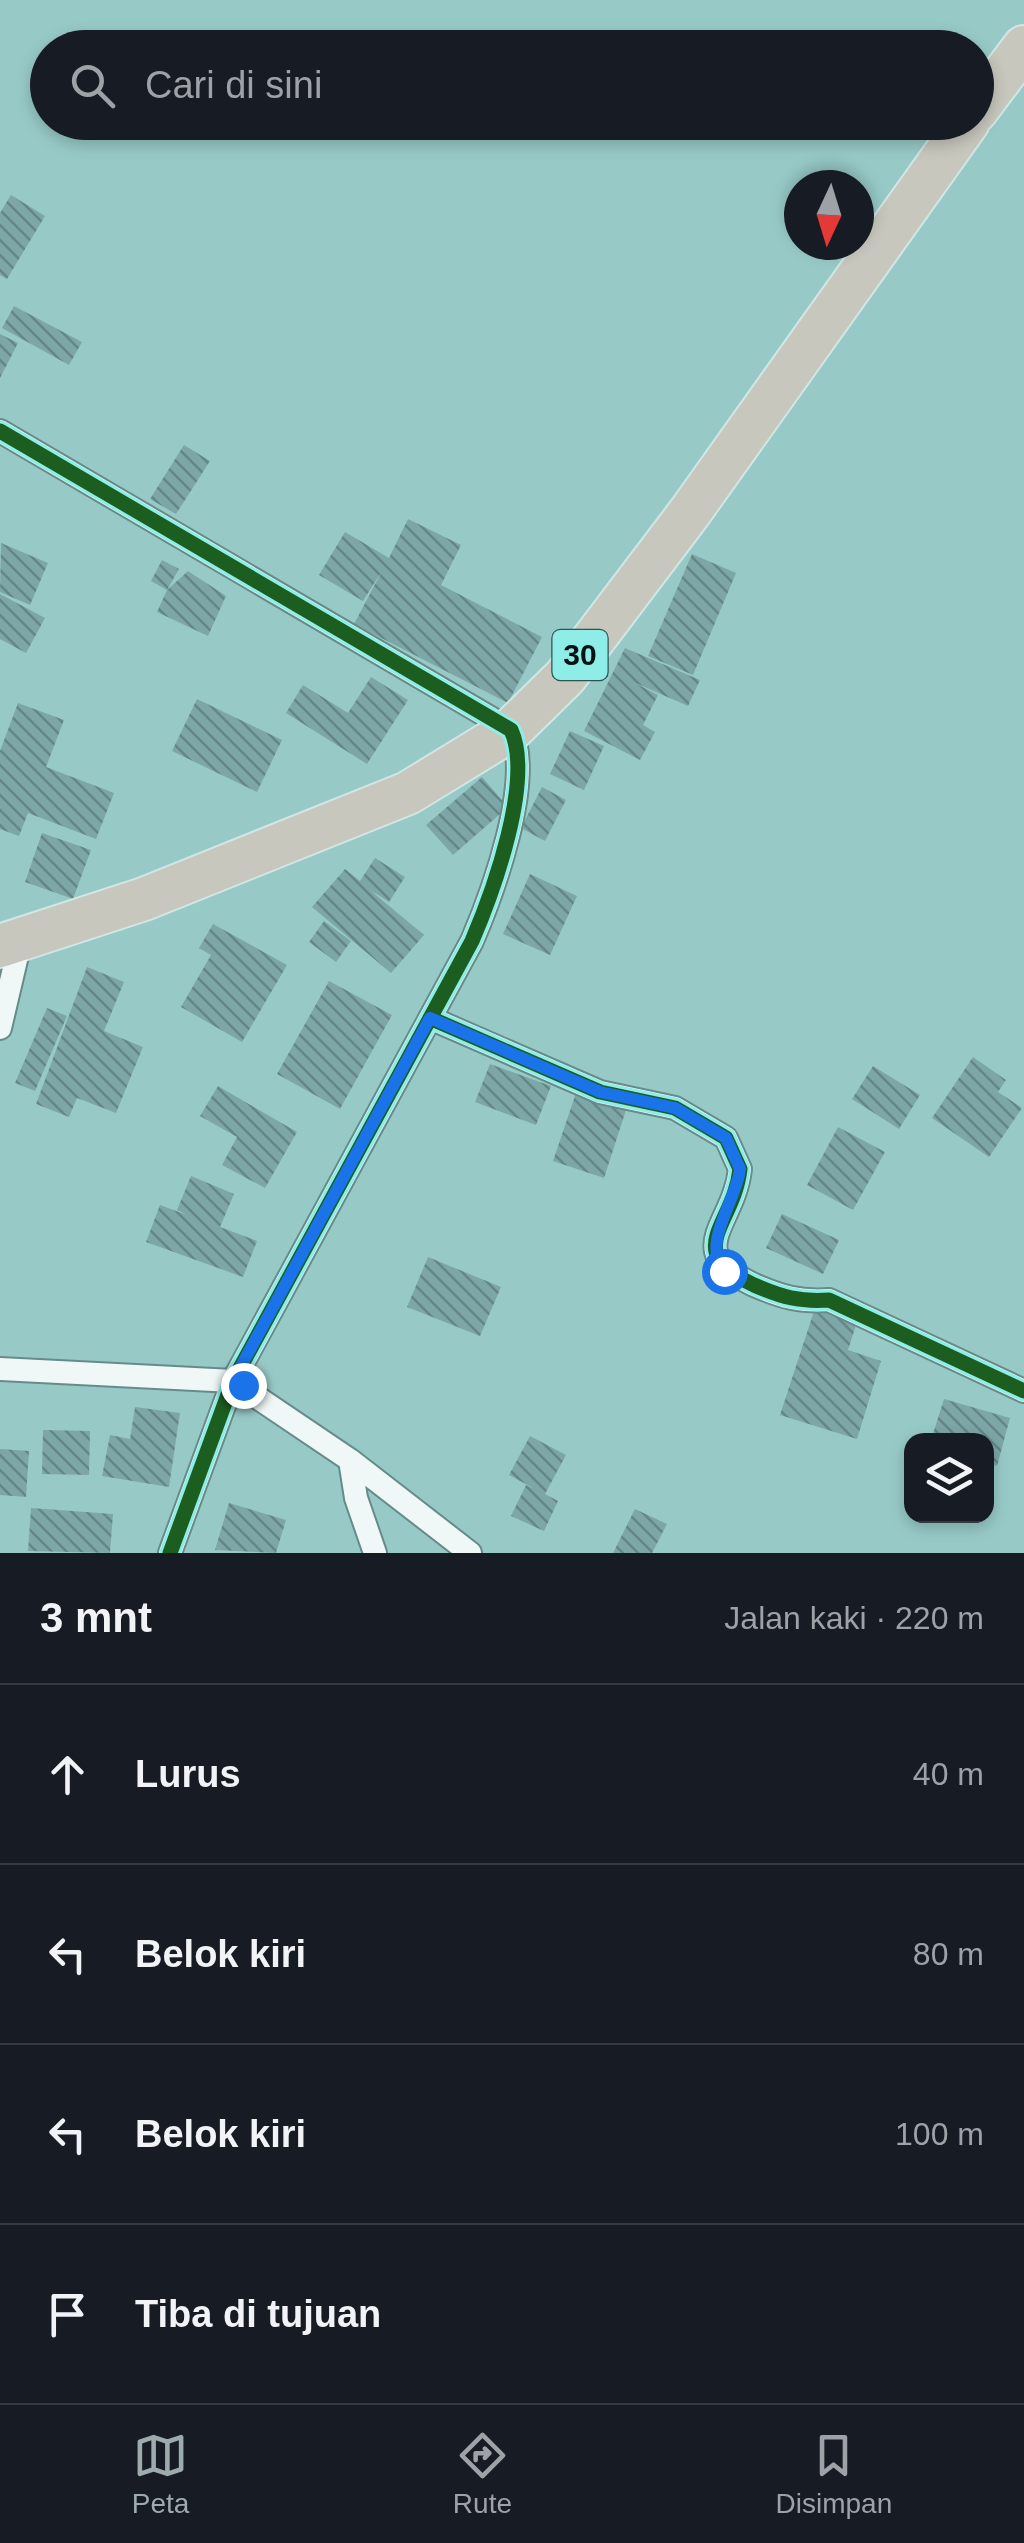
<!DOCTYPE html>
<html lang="id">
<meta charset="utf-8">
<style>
body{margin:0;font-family:Arial,sans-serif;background:#20242c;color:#f1f3f6}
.controls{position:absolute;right:30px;bottom:30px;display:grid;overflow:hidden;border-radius:20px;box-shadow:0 5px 15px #0003}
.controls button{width:90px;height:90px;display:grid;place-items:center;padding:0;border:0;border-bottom:2px solid #363941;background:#171b24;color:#f1f3f6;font:50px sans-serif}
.compass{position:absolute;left:784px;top:170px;width:90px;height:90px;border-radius:50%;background:#171b24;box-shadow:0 5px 15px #0003;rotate:184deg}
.stop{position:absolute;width:30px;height:30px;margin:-22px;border:8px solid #1a73e8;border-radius:50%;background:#fff}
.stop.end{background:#1a73e8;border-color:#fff;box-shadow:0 2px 10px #0008}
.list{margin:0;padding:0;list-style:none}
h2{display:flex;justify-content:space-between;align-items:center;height:130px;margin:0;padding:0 40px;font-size:42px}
h2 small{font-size:32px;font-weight:400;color:#9ea1a6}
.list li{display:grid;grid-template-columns:65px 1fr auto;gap:30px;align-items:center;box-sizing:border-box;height:180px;padding:0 40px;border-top:2px solid #363941}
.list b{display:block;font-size:38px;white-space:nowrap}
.list em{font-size:32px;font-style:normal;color:#9ea1a6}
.icon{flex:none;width:55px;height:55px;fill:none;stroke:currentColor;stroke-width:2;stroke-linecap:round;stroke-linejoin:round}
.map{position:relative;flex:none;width:1024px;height:1553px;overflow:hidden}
.search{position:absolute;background:#171b24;box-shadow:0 5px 15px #0003;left:30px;right:30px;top:30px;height:110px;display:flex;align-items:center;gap:25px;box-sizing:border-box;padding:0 35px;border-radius:55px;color:#9ea1a6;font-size:38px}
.sheet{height:850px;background:#171b24}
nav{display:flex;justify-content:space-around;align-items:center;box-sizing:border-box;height:140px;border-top:2px solid #363941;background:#171b24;font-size:28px;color:#9ea1a6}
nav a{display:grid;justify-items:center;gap:5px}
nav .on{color:#9dabac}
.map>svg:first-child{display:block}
</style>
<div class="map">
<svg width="1024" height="1553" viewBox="0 0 1024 1553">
<defs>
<pattern id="building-back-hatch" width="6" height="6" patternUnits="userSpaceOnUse" patternTransform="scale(2.5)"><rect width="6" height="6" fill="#7da6a7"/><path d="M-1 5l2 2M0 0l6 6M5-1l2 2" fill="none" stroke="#648687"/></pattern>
</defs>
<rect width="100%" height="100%" fill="#97cac7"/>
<!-- building -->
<path fill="url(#building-back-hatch)" d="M11 195 45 216 7 279 0 275V213Z
M14 306 82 342 69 365 2 328Z
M0 334 18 343 0 378Z
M184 445 210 461 176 514 150 499Z
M408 519 461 545 441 585 542 637 508 703 354 624 382 571 363 601 319 575 345 532 389 558Z
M1 543 48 563 30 605 0 592Z
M692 554 736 573 693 675 648 656Z
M162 560 179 569 167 590 151 581Z
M188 571 226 596 208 636 157 612 167 590Z
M0 594 45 618 26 653 0 639Z
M625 648 700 680 688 706 633 682 658 695 643 725 655 732 640 760 584 731Z
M371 677 408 700 367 764 286 713 303 685 348 713Z
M197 699 282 740 257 792 172 751Z
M18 703 64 720 46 767 114 793 96 839 28 813 19 836 0 829V751Z
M570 731 604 746 584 790 550 774Z
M482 777 508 807 453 855 426 825Z
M542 787 566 800 545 841 521 828Z
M42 833 91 850 73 899 25 882Z
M375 858 405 877 389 902 370 890 424 935 391 973 312 907 345 869 360 881Z
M530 874 577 896 550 955 503 934Z
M324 921 351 941 336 962 309 942Z
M213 924 287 965 242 1042 181 1007 211 955 199 948Z
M87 967 124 982 104 1031 143 1047 116 1113 77 1098 69 1117 36 1104Z
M329 981 392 1015 340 1109 277 1074Z
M47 1008 67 1016 35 1091 15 1083Z
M973 1057 1006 1080 998 1092 1022 1108 989 1157 932 1118Z
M490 1064 551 1086 536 1125 475 1102Z
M873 1066 920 1095 899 1129 852 1099Z
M218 1086 297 1132 265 1188 222 1165 237 1137 200 1116Z
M577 1090 627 1107 604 1178 553 1161Z
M838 1127 885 1152 853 1210 807 1185Z
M191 1176 234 1194 220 1227 257 1241 243 1277 146 1242 160 1205 187 1215 177 1210Z
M782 1214 839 1240 823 1274 766 1248Z
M428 1257 501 1287 480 1336 407 1307Z
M816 1305 858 1319 848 1350 881 1361 857 1439 780 1415Z
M944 1399 1010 1418 997 1466 986 1463V1440H931Z
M135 1407 180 1413 169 1487 102 1476 110 1435 130 1439Z
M43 1430 90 1431 89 1475 42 1474Z
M530 1436 566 1455 545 1494 558 1501 544 1531 511 1516 526 1485 535 1489 509 1475Z
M0 1449 29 1451 26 1497 0 1495Z
M229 1503 286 1520 276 1553 215 1550Z
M31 1508 113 1514 110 1553 28 1551Z
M635 1509 667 1524 652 1553H613Z"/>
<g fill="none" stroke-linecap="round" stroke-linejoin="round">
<defs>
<path id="street" d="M0 431 511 730C534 780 493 892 472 941L233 1381 170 1553
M430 1018 600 1092 675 1108 726 1138 740 1169C734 1226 680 1250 754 1285 782 1297 799 1302 829 1300L1024 1391
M0 1028 20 943
M0 1369 233 1381 350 1460 470 1553
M350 1460 356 1498 375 1553"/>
<path id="highway" d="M976 111 1024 47
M0 946 144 899 408 793 511 730 565 677 690 512 968 122"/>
</defs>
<!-- street casing -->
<use href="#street" stroke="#668b89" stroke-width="26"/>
<!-- highway casing -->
<use href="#highway" stroke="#d0e7e6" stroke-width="46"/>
<!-- street -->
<use href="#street" stroke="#eff7f7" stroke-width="22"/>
<!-- highway -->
<use href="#highway" stroke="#c7c7bd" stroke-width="42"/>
<defs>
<path id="cycleway" d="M0 431 511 730C534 780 493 892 472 941L233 1381 170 1553
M430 1018 600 1092 675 1108 726 1138 740 1169C734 1226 680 1250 754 1285 782 1297 799 1302 829 1300L1024 1391"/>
</defs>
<!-- cycleway casing -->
<use href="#cycleway" stroke="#8eede6" stroke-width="21"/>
<!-- cycleway -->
<use href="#cycleway" stroke="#1b5e20" stroke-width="15"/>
</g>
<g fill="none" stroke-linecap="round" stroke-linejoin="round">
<!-- route -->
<path stroke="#1a73e8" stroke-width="12" d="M243 1385 233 1381 430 1018 600 1092 675 1108 726 1138 740 1169C737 1200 701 1242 724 1271"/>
</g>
<g text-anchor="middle" stroke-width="10" stroke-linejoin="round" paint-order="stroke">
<!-- shield labels -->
<rect fill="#8eede6" stroke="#2b5452" stroke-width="2.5" x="552.5" y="630" width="55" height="50" rx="8"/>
<g font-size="30" font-weight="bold" fill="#011312">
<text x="580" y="665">30</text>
</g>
</g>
</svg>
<div class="controls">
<button><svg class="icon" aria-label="layers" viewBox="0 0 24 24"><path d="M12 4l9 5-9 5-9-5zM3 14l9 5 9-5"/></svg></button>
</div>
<svg class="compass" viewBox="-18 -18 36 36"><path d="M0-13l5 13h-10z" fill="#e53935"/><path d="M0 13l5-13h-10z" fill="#9ea1a6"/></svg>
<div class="stop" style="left:724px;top:1271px"></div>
<div class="stop end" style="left:243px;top:1385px"></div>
<div class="search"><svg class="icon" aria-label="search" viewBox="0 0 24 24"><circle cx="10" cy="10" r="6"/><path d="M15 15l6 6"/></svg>Cari di sini</div>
</div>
<section class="sheet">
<h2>3 mnt<small>Jalan kaki · 220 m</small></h2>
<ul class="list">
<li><svg class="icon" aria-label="ahead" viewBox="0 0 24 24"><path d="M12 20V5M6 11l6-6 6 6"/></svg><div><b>Lurus</b></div><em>40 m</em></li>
<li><svg class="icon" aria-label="left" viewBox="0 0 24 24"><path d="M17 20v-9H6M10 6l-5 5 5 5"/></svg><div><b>Belok kiri</b></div><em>80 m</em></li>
<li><svg class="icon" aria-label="left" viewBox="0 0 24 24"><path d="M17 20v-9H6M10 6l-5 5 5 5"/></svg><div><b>Belok kiri</b></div><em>100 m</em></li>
<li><svg class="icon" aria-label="arrive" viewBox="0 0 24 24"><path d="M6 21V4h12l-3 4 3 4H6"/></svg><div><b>Tiba di tujuan</b></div></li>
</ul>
</section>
<nav>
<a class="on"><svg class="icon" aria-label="map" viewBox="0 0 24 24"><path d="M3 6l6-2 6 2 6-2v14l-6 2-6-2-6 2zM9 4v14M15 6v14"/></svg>Peta</a>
<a><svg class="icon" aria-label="directions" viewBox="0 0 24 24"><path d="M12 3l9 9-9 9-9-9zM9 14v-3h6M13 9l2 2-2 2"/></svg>Rute</a>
<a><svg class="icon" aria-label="saved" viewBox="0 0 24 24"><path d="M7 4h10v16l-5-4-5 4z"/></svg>Disimpan</a>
</nav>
